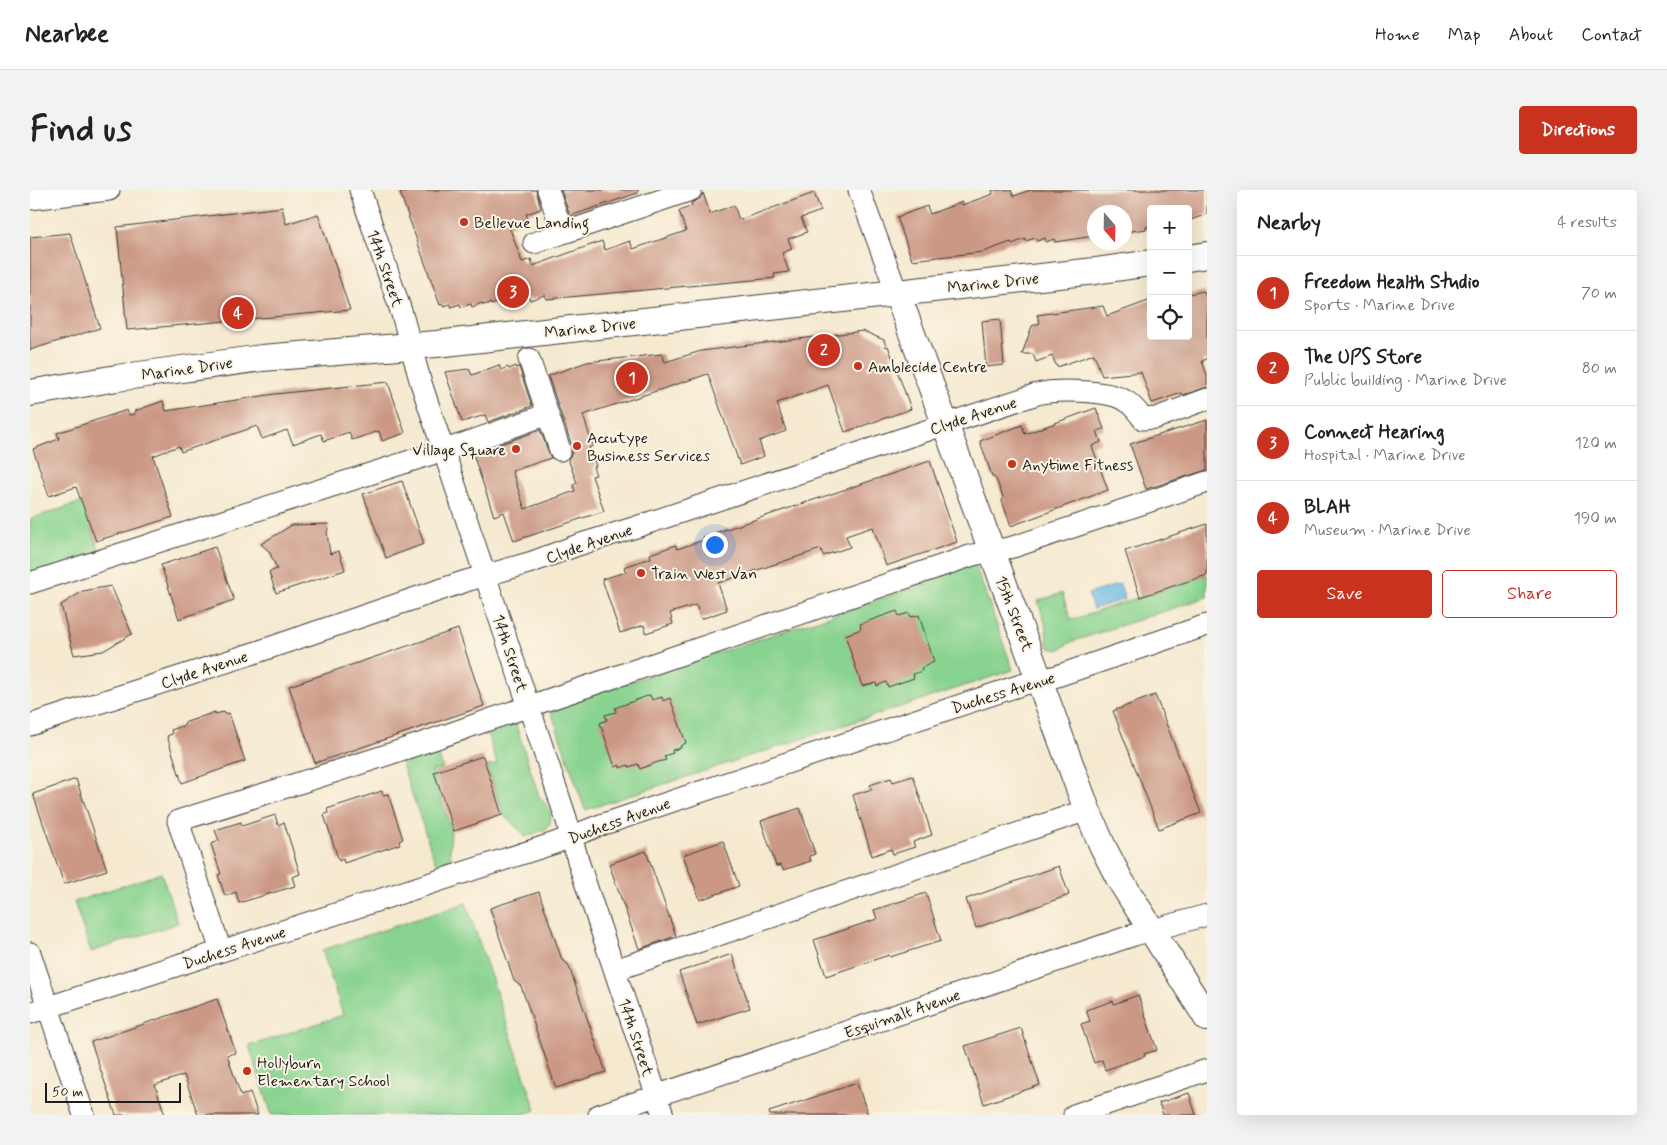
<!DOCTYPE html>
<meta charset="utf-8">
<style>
body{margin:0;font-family:Mynerve,sans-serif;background:#f2f2f2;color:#222}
.controls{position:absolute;right:15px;top:15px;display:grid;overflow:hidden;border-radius:5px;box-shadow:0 5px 20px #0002}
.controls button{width:45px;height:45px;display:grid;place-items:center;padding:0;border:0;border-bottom:1px solid #e0e0e0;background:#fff;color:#222;font:25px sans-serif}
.compass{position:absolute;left:1057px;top:15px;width:45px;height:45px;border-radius:50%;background:#fff;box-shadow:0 5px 20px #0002;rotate:160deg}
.scale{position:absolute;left:15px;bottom:12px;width:136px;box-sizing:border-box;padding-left:5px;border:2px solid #1c1c1c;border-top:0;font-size:14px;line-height:18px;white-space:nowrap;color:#1c1c1c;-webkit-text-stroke:4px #fcf5e5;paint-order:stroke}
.you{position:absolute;left:684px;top:354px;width:18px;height:18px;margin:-12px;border:4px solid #fff;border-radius:50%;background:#1a73e8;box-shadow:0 0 0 8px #1a73e833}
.badge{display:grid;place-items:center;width:32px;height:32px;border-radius:50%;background:#c8321e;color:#fff;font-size:16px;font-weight:700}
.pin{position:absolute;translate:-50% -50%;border:2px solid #fff;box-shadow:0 1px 5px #0006}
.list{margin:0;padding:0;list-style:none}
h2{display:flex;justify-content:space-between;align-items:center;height:65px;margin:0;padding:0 20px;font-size:21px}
h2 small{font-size:16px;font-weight:400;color:#767676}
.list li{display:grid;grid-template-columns:32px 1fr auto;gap:15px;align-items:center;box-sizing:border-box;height:75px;padding:0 20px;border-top:1px solid #e0e0e0}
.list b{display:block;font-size:19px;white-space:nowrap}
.list p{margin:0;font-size:16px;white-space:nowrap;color:#767676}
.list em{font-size:16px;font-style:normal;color:#767676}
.actions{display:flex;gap:10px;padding:15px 20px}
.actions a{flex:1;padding:11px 0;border:1px solid #c8321e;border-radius:5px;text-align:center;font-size:18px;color:#c8321e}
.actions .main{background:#c8321e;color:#fff}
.icon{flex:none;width:28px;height:28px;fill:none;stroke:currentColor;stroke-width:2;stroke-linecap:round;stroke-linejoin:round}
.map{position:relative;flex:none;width:1177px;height:925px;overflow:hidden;border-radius:5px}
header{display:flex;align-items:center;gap:30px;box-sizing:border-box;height:70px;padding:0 25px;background:#fff;border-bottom:1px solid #e0e0e0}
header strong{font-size:24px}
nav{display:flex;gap:28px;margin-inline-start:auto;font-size:18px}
.intro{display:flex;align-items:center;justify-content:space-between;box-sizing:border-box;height:120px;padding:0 30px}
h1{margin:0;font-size:35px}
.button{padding:12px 22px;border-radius:5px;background:#c8321e;color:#fff;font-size:18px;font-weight:700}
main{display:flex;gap:30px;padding:0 30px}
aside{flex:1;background:#fff;border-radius:5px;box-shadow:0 5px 20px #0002}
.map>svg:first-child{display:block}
</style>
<header>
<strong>Nearbee</strong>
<nav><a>Home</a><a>Map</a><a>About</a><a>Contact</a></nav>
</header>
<div class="intro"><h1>Find us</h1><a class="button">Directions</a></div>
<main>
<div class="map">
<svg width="1177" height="925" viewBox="0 0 1177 925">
<rect width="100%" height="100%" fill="#fcf5e5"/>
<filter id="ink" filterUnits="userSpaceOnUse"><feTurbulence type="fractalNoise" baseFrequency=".02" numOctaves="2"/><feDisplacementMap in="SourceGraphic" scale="10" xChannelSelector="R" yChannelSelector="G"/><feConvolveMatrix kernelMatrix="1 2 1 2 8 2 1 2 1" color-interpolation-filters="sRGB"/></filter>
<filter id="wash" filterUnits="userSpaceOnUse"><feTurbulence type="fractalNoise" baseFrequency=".0096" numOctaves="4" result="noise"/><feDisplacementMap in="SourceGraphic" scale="20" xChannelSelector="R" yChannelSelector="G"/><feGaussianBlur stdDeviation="1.12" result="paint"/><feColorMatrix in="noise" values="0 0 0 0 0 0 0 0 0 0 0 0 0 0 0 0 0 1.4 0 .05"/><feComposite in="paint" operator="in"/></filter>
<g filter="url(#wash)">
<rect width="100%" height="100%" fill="#f5e9d0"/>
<!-- green -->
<path fill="#88d38f" stroke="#527856" d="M52 312 70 362 0 386V329Z
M940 374 946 377 983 480 555 620 520 518 869 403Z
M1177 385V407L1041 452 1029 460 1020 458 1018 454 1015 433 1008 411 1032 403 1041 430Z
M484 529 509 606 518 617 521 623 520 634 516 639 495 647 493 643 474 626 457 576 467 574 455 537Z
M435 548 433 552 407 561 413 578 402 581 421 639 420 661 422 671 411 674 405 671 370 569Z
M131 683 148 733 61 762 44 712Z
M436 713 506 920 490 925H242L219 856 313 825 292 760Z"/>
<!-- water -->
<path fill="#6abbe5" stroke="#436c80" d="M1090 394 1095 409 1063 419 1058 404Z"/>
<g id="blocks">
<!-- building -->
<path fill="#cb9885" d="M378 0H506L511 19 496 24 498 29 479 36 492 72 501 69 503 76 572 51 575 60 600 51 603 59 656 41 649 21 662 16 661 13 670 9 673 3 680 24 704 15 709 30 784 3 791 21 771 28 777 42 758 49 762 59 752 63 759 82 744 84 745 88 517 109 515 105 500 110 499 107 486 111 485 109 473 113 472 111 461 115V113L453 115 452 113 442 117 441 114 431 117 430 114 421 117 420 114 413 116V114L410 115 370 3Z
M531 0H608V3L540 26Z
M962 0H981L984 6 1000 0H1177V24L1158 31V19H1121V35L1116 37 1117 39 1094 42V22H1064V46L1025 52 1024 49 1016 52 1015 48 1007 51 1005 48 996 51 995 49 982 54 981 52 953 62 882 70 867 27 897 16 900 24 932 12V15L963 4Z
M252 17 256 34 288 24 320 120 97 140 87 37Z
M40 43 70 138 0 160V47Z
M1174 101 1177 111V169L1172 171 1177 185V197L1153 205 1152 203 1122 213 1111 182 1072 186 1064 164 1027 177 1022 166 1006 172 1003 164H992L1002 136 1010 133 1007 125 1073 116 1077 126 1121 110V146H1158V104Z
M970 129 974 175 956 177 952 131Z
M833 141 854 150 856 157 858 156 881 219 815 242 798 195 747 213 756 241 729 251 734 266 710 275 678 184 553 225 563 256 559 257 566 276 563 277 566 285 562 286 574 321 484 351 474 322 464 326 443 264 510 240 521 268 482 281 495 319 545 301 543 295 547 293 538 269 542 263V256L518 186 557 172 632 164 635 172 671 161Z
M469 175 471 180 478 177 479 179 486 176V178L489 177 502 216 458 232 455 225 432 232 415 182 439 179 442 185Z
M358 192 375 243 352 251 349 241 322 250 319 242 294 251 291 244 263 254 257 240 232 249 227 236 151 262 149 256 123 266 143 327 66 351 46 297 19 306 3 259 29 249 27 243 97 220 99 225 105 224V221L133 211 136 221 245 204Z
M1066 218 1074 239 1067 241 1071 252 1062 256 1078 300 981 336 972 311 973 307 966 289 962 286 950 251 992 235 995 244Z
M1177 230V280L1116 299 1100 254Z
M900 271 927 352 856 376 843 337 816 346 820 357 793 366 791 359 688 393 697 420 671 429 666 415 640 423 643 434 616 443 614 435 590 443 572 389 596 382 594 377 621 368 620 364 646 355 647 359 674 350 673 347Z
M372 291 394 354 356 368 333 304Z
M299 334 297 343 300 364 309 361 315 380 246 403 239 382 247 379 239 361 231 354 262 335Z
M1177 334V385L1110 407 1095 361Z
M185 357 204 410 149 429 131 375Z
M81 396 102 444 73 461 44 465 31 415 53 401Z
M867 421 869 426 879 423 881 427 889 425 904 472 891 478 892 481 883 484 884 488 858 497 856 492 847 496 846 493 832 496 815 445 831 439 830 434Z
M428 439 454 516 285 573 259 496Z
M620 505 622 510 632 507 633 511 640 508 656 553 650 556 651 558 642 560 643 563 634 566 636 570 628 572 610 579 608 574 599 577 598 575 590 578V575L585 577 570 533 577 530 575 525 586 522 585 518Z
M1125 505 1171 623 1129 639 1083 521Z
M185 522V524L194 522 195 524 199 523 215 571 152 593 137 546 142 544 141 540 155 535 154 533Z
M453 566 472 625 424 641 404 582Z
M883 586 902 645 883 652 885 657 863 664 861 659 842 666 823 605 842 599 840 595 861 588 863 592Z
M46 589 77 680 34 694 3 604Z
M352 601 353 605 358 604 373 649 369 651 370 654 314 673 313 669 309 671 294 625 298 623 297 619Z
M770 618 785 664 779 666 781 671 753 680 751 675 746 676 731 631Z
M245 625 248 635 254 632 270 684 262 687 265 696 209 713 206 702 195 706 188 685 191 684 181 654 189 651 185 640 211 632 212 636Z
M693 651 709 696 670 710 653 665Z
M616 661 646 746 609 759 579 674Z
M1029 676 1039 705 946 738 936 709Z
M509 702 532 770 538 774 576 882 526 898 491 796 484 791 460 718Z
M896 703 911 751 860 767 859 765 796 786 784 750 847 729 844 720Z
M702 764 720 818 667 835 649 782Z
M1108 805 1127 860 1114 864 1115 866 1075 880 1072 870 1064 873 1051 834 1060 831 1056 820 1083 811 1084 814Z
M187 809 206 863 197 865 211 906 220 902 228 925H168L154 885 125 895 135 925H86L61 852Z
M991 838 1010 895 954 914 935 856Z
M827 893 838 925H740L739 922Z
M1159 903 1166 925H1133L1129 913Z"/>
</g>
</g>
<g filter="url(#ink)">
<use href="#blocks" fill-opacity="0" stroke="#3d3b37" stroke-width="1"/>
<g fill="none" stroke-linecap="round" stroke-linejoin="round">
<defs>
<path id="minor" d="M330 0 372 124 390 190 536 628 549 674 633 925
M518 0 533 43 661 0
M829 0 867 103
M0 9 79 0
M504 53 533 43
M499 169 530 260
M0 393 436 253 518 224
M0 535 230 461 436 391 502 372 548 355 603 338 1007 204C1026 199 1077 200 1094 210 1102 214 1108 222 1113 229L1126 228 1177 209
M191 761 148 631C248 599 348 570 447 534L943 365 983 357 1177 292
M0 763 54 925
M585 780 1057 620
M0 823 525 653 568 636 991 495 1027 486 1177 435
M569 925 1104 745 1177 725
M1044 925 1177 880"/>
<path id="major" d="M1158 68 1177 65
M867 103 1057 620 1073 657 1090 690 1177 828
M0 203 87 188 232 168 406 154 1065 81 1121 73"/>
</defs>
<!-- minor casing -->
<use href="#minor" stroke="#3d3b37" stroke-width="23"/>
<!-- major casing -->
<use href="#major" stroke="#3d3b37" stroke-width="28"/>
<!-- minor -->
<use href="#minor" stroke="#fff" stroke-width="21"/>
<!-- major -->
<use href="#major" stroke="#fff" stroke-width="26"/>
</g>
</g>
<!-- markers -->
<g fill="#c8321e" stroke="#fcf5e5" stroke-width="2">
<circle cx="434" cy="32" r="5"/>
<circle cx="828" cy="176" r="5"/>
<circle cx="547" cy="256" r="5"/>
<circle cx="486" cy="259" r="5"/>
<circle cx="982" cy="274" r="5"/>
<circle cx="611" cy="383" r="5"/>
<circle cx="217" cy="881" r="5"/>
</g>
<g text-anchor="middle" stroke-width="4" stroke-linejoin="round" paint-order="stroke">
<!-- poi labels -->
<g font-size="16" fill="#1c1c1c" stroke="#fcf5e5" text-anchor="start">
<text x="444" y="38">Bellevue Landing</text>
<text x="838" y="182">Amblecide Centre</text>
<text x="557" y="253">Accutype<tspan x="557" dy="18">Business Services</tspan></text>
<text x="476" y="265" text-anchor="end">Village Square</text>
<text x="992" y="280">Anytime Fitness</text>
<text x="621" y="389">Train West Van</text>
<text x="227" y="878">Hollyburn<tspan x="227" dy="18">Elementary School</tspan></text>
</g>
<!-- street labels -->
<g font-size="16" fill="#1c1c1c" stroke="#fcf5e5">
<text transform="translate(356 78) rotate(71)" y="6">14th Street</text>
<text transform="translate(963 92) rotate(-6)" y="6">Marine Drive</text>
<text transform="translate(560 137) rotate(-6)" y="6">Marine Drive</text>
<text transform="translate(157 178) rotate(-8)" y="6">Marine Drive</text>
<text transform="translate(943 225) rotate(-18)" y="6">Clyde Avenue</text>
<text transform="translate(559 353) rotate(-19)" y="6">Clyde Avenue</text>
<text transform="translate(985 423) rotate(69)" y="6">15th Street</text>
<text transform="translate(481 463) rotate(72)" y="6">14th Street</text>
<text transform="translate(174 479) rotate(-18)" y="6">Clyde Avenue</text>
<text transform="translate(973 502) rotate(-17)" y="6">Duchess Avenue</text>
<text transform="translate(589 630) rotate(-20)" y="6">Duchess Avenue</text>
<text transform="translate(204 757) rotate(-18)" y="6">Duchess Avenue</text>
<text transform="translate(872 823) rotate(-19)" y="6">Esquimalt Avenue</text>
<text transform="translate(607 847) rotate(72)" y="6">14th Street</text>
</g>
</g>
</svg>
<div class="controls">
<button>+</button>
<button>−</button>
<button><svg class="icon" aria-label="locate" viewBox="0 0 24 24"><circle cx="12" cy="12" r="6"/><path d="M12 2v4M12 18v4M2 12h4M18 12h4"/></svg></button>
</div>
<svg class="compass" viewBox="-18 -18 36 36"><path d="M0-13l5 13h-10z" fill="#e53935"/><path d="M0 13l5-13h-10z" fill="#767676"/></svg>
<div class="scale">50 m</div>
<div class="you"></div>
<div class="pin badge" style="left:602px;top:188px">1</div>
<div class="pin badge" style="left:794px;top:160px">2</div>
<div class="pin badge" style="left:483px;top:102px">3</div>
<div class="pin badge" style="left:208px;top:123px">4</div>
</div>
<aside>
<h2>Nearby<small>4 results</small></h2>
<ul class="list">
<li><span class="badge">1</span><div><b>Freedom Health Studio</b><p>Sports · Marine Drive</p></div><em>70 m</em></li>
<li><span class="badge">2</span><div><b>The UPS Store</b><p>Public building · Marine Drive</p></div><em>80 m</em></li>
<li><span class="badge">3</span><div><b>Connect Hearing</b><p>Hospital · Marine Drive</p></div><em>120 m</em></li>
<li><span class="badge">4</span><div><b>BLAH</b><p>Museum · Marine Drive</p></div><em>190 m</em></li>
</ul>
<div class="actions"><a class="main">Save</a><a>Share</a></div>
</aside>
</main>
